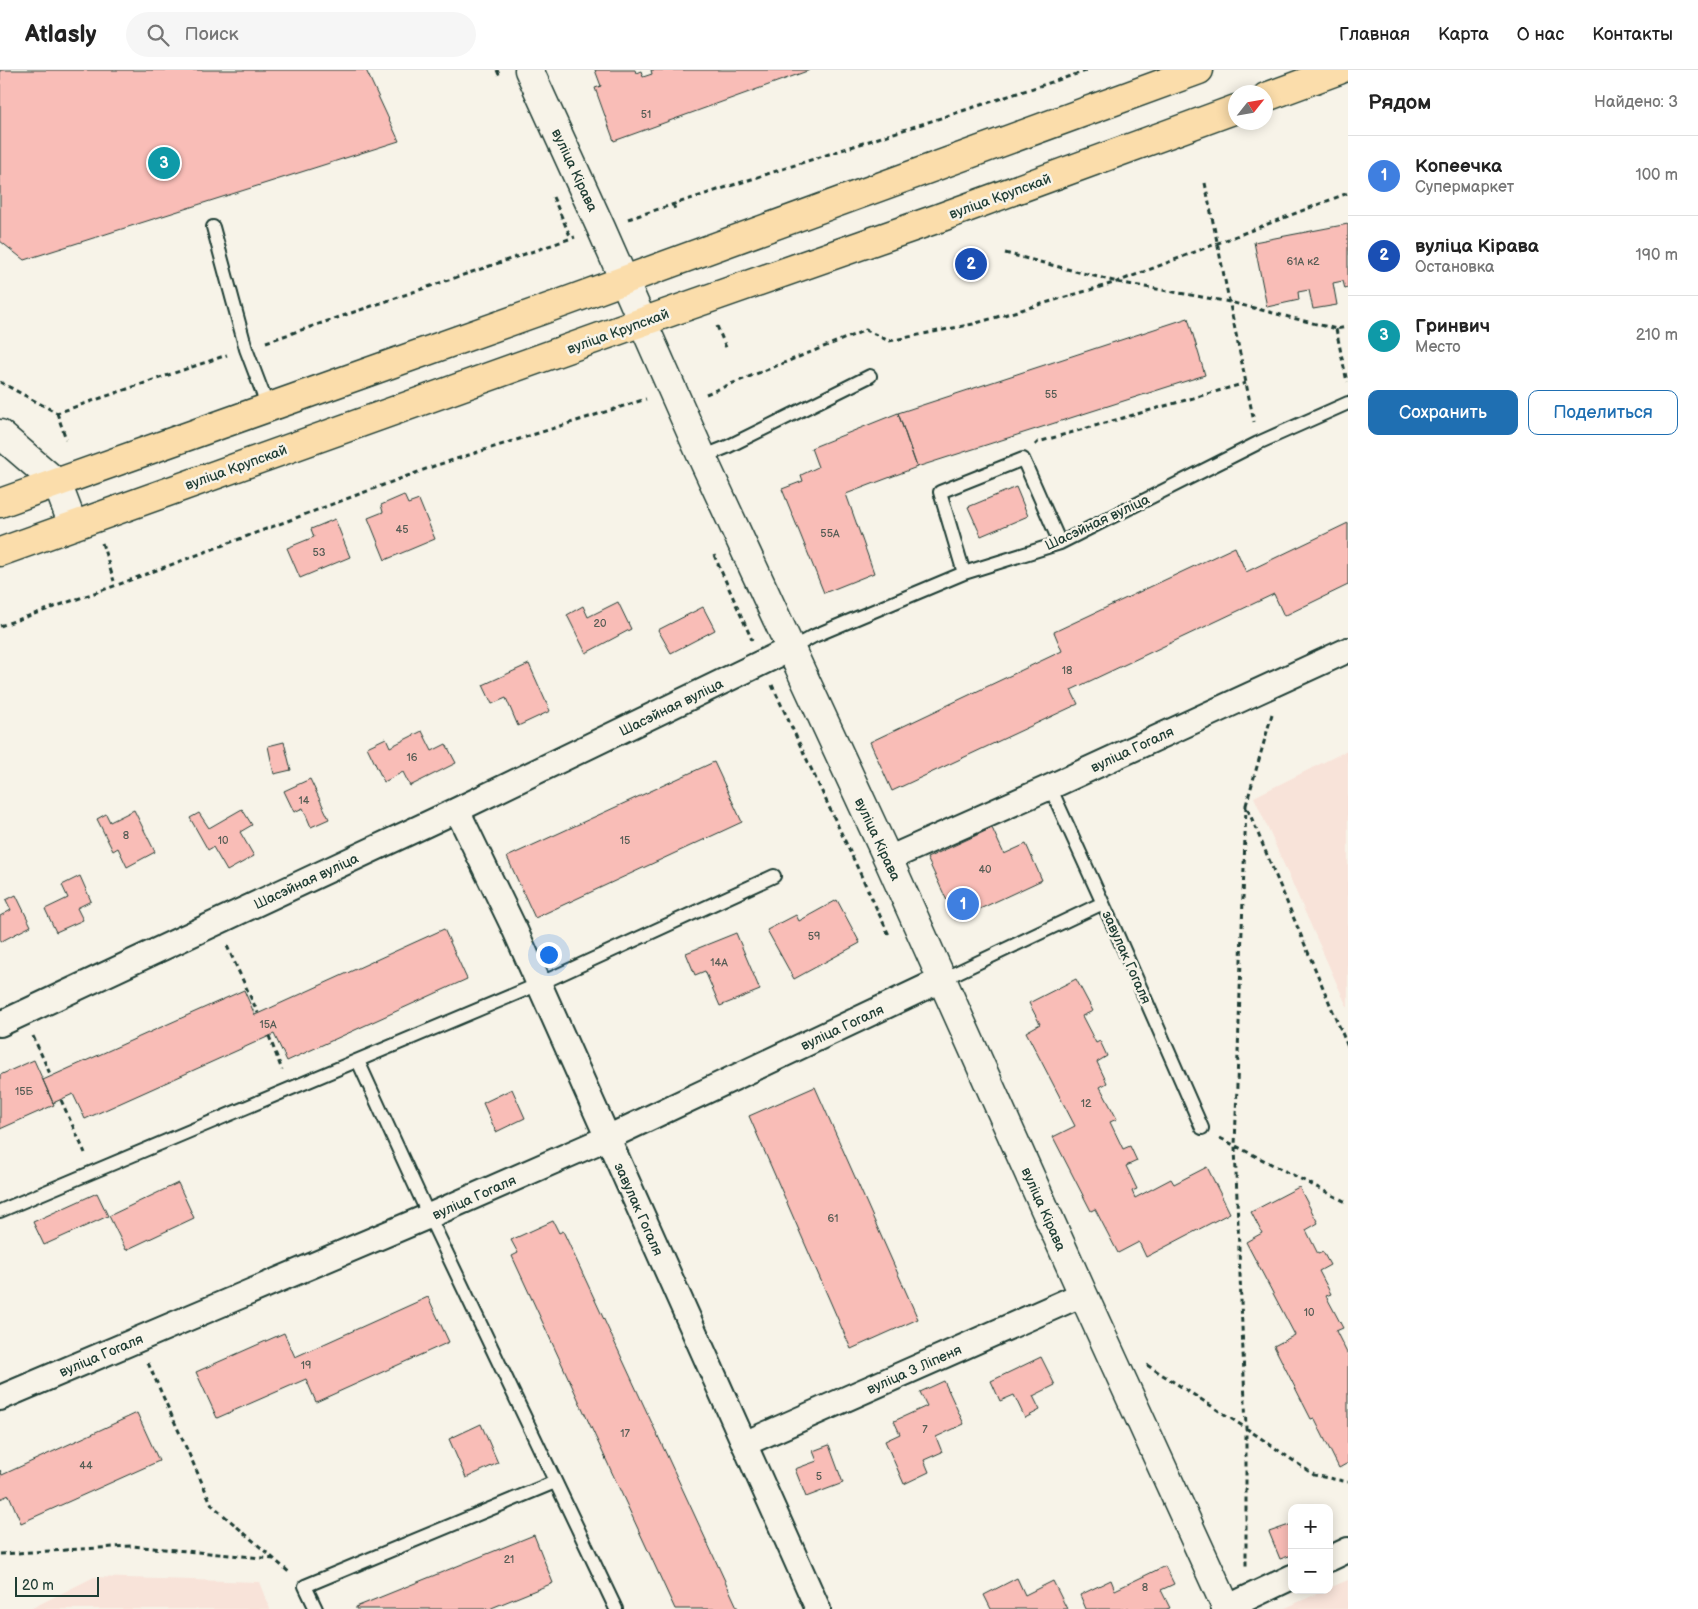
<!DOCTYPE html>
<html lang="ru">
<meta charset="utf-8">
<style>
body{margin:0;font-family:"Balsamiq Sans",sans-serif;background:#f6f6f6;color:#222}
.controls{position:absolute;right:15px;bottom:15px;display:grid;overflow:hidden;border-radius:10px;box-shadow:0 2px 12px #0003}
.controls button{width:45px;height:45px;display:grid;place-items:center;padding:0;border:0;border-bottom:1px solid #e0e0e0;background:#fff;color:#222;font:25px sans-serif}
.compass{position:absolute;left:1228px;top:15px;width:45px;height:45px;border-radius:50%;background:#fff;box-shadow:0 2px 12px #0003;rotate:59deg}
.scale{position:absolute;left:15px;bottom:12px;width:84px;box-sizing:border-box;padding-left:5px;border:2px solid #1f3d34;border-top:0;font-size:14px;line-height:18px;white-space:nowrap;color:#1f3d34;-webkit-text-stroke:4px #f7f3e8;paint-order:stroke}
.you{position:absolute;left:548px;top:884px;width:18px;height:18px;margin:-12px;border:4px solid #fff;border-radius:50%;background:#1a73e8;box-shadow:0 0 0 8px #1a73e833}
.badge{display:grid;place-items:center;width:32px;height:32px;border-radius:50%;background:#1f6fb2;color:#fff;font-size:16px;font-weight:700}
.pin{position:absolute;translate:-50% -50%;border:2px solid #fff;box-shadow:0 1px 5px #0006}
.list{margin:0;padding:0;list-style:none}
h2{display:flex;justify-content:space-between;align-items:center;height:65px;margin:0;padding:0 20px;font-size:21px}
h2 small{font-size:16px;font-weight:400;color:#767676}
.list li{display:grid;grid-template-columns:32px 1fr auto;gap:15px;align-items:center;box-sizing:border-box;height:80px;padding:0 20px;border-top:1px solid #e0e0e0}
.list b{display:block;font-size:19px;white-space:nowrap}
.list p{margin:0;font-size:16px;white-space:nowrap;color:#767676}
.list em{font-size:16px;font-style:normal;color:#767676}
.actions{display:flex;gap:10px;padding:15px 20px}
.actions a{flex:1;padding:11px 0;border:1px solid #1f6fb2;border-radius:10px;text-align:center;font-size:18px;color:#1f6fb2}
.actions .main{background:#1f6fb2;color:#fff}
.icon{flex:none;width:28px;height:28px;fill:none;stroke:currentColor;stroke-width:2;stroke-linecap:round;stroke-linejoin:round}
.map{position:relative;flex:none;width:1348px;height:1539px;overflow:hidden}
header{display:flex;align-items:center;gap:30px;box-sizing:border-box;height:70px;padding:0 25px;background:#fff;border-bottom:1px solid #e0e0e0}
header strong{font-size:24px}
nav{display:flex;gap:28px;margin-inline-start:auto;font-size:18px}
.search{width:350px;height:45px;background:#f6f6f6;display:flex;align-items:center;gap:12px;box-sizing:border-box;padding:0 18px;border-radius:28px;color:#767676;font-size:19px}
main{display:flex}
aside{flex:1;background:#fff}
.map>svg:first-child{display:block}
</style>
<header>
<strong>Atlasly</strong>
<div class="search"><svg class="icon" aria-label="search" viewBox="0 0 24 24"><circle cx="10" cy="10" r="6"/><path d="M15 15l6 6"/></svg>Поиск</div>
<nav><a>Главная</a><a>Карта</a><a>О нас</a><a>Контакты</a></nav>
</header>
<main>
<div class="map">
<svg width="1348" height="1539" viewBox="0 0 1348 1539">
<rect width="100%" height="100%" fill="#f7f3e8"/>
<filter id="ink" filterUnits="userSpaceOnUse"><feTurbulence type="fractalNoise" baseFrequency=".02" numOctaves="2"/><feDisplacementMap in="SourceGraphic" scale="10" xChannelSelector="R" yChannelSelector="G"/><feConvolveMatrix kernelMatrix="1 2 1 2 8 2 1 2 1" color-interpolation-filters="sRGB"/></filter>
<g filter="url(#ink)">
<!-- built -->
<path fill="#f8e3d9" d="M1348 680V939L1254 727Z
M94 1507 259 1512 270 1539H30Z
M1348 1510V1539H1283L1325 1520H1329V1518Z"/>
<!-- building -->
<path fill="#f9bdb7" stroke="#1f3d34" d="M0 0H366L399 71 24 190 0 171Z
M595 0H635L636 3 641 1 643 7 652 4 651 0H810L614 71 595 18 601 16Z
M1348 154V218L1345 219 1343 211 1333 213 1337 235 1313 239 1309 220 1298 222 1299 230 1267 237 1254 172Z
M1188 248 1205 305 917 397 898 343Z
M898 343 917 397 846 424 874 503 824 523 782 419 803 411 801 405 818 397 811 378Z
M1016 417 1028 446 981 466 968 437Z
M404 425 408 434 419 430 435 469 385 490 368 448 383 442 381 435Z
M335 449 350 487 300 508 287 478 314 467 311 459Z
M1348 453V515L1284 546 1274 524 1071 620 1078 634 892 721 870 672 1062 581 1054 562 1235 477 1246 502Z
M618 532 631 559 586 583 567 545 583 536 588 547Z
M703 537 715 560 671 583 658 560Z
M529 594 550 641 518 656 506 628 492 634 483 615Z
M422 661 432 681 446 674 456 693 410 716 403 702 384 712 367 677 386 668 390 677Z
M284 672 291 700 274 704 268 676Z
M714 692 742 752 535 848 507 787Z
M310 709 329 749 311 757 303 738 294 742 284 721Z
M242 739 252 755 240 762 254 786 227 801 213 777 208 780 190 748 199 743 209 758Z
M134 740 155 782 127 797 118 778 113 781 97 749 106 744 110 752Z
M992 758 1004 784 1026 774 1042 810 956 850 927 788Z
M80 806 91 831 77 838 83 850 56 862 45 839 68 828 62 815Z
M16 825 31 856 0 872V846L11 840 6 830Z
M837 830 860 873 794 909 767 860 796 845 799 851Z
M444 859 467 909 287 991 274 964 85 1049 73 1024 53 1033 43 1010 244 920 255 945Z
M736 863 760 920 720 936 705 901 695 905 686 883Z
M1076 909 1093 941 1082 946 1096 973 1100 971 1107 986 1097 992 1107 1013 1100 1017 1117 1049 1110 1052 1123 1079 1130 1076 1137 1091 1126 1096 1137 1119 1132 1121 1135 1128 1171 1109 1174 1114 1207 1097 1230 1143 1146 1187 1139 1172 1118 1183 1095 1139 1091 1141 1053 1067 1075 1056 1026 962 1040 954 1029 933Z
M34 990 54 1035 0 1059V1005Z
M815 1017 918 1249 851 1279 749 1046Z
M512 1019 525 1048 496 1062 483 1033Z
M178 1113 194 1148 126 1180 109 1146Z
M1299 1117 1318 1153 1306 1160 1318 1184 1323 1182 1330 1195 1319 1201 1331 1224 1326 1226 1343 1258 1336 1261 1348 1285V1393L1339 1398 1314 1348 1311 1349 1274 1276 1295 1265 1246 1172 1262 1163 1251 1142Z
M97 1123 108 1146 44 1175 33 1152Z
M553 1151 559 1163 563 1161 738 1539H675L512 1186 518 1183 511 1170Z
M428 1227 449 1272 316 1332 306 1309 217 1348 196 1302 284 1263 295 1287Z
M1041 1287 1055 1315 1033 1326 1040 1340 1025 1348 1014 1325 1000 1331 991 1311Z
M944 1311 964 1354 936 1367 942 1382 924 1390 929 1402 904 1414 885 1371 900 1364 894 1351 927 1336 920 1322Z
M137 1343 159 1391 21 1453 9 1425 0 1429V1400L2 1405Z
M481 1354 498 1393 466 1408 449 1369Z
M829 1375 843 1413 806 1427 795 1399 817 1391 813 1381Z
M1292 1454V1485L1280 1489 1269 1462Z
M534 1465 553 1513 489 1539H356V1537Z
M1165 1496 1174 1514 1161 1520 1170 1538 1166 1539H1086L1080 1525 1111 1510 1115 1520Z
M1017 1508 1025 1525 1053 1511 1067 1539H991L984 1525Z"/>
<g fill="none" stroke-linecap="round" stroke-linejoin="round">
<defs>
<path id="service" d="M213 157 246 279 268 337
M702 387 727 377 870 306
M964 503 940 422 1023 389 1060 473
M790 579 814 566 964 503 1060 473 1258 373 1348 333
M1050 717 1116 862 1202 1058
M941 910 1103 833
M358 991 429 1146 616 1539
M0 1141 539 914 774 806
M316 1539 305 1516 555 1412"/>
<path id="minor" d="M457 740 515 860 818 1539
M888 789 1050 717 1348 580
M0 954 457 740 790 579
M0 1328 429 1146 607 1068 941 910
M744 1374 1083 1224
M1329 1489 1348 1480
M1224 1539 1292 1507"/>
<path id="tertiary" d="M529 0 601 158 702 387 888 789 1083 1224 1227 1539"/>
<path id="secondary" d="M0 364 57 413 73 455"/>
<path id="primary" d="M1266 27 1339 0
M0 433 562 233 1199 0
M0 482 642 252 939 148 1236 39"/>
</defs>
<!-- service casing -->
<use href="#service" stroke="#1f3d34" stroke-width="16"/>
<!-- minor casing -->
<use href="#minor" stroke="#1f3d34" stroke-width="28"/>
<!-- tertiary casing -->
<use href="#tertiary" stroke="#1f3d34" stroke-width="31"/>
<!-- secondary casing -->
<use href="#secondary" stroke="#1f3d34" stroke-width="31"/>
<!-- primary casing -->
<use href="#primary" stroke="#1f3d34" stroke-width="31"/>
<!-- path -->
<path stroke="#1f3d34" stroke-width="3" stroke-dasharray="5 4" stroke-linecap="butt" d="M497 0 500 7
M1205 113 1254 352
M553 127 571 168
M673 134 676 142
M628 149 1089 0
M1005 183 1117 212 1230 232 1336 259 1348 257
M717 256 727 280
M1336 259 1347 312
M266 272 575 167
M0 312 57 343 227 285
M706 324 866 260 889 271 973 254 1117 212 1348 123
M57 343 66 369
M1035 375 1038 372 1246 313
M102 473 114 511
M714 485 752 570
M0 556 117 515 434 396 646 329
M772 615 889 865
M1272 644 1246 735 1348 977
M1246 735 1235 1077 1246 1358V1499
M227 876 258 943
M33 966 51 1006
M269 966 282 1000
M61 1030 85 1083
M1220 1068 1348 1133
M148 1293 212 1435 290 1503
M1147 1295 1246 1358 1314 1405 1348 1412
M0 1484 131 1476 274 1489"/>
<!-- service -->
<use href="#service" stroke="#f7f3e8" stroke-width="12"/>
<!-- minor -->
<use href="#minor" stroke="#f7f3e8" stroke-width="24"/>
<!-- tertiary -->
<use href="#tertiary" stroke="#f7f3e8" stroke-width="28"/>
<!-- secondary -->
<use href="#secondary" stroke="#f7f3e8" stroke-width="28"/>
<!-- primary -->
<use href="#primary" stroke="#fbddab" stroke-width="28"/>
</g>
</g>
<g text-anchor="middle" stroke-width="5" stroke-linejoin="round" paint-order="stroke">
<!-- number labels -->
<g font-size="11" fill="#565d55">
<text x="646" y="48">51</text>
<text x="1303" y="195">61А к2</text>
<text x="1051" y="328">55</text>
<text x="402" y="463">45</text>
<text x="830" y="467">55А</text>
<text x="319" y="486">53</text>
<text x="600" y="557">20</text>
<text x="1067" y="604">18</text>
<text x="412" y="691">16</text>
<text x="304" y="734">14</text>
<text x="126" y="769">8</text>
<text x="223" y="774">10</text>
<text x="625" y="774">15</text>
<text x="985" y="803">40</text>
<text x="814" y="870">59</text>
<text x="719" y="896">14А</text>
<text x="268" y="958">15А</text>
<text x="24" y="1025">15Б</text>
<text x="1086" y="1037">12</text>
<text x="833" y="1152">61</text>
<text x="1309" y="1246">10</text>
<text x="306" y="1299">19</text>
<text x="925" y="1363">7</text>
<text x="625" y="1367">17</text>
<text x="86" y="1399">44</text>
<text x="819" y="1410">5</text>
<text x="509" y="1493">21</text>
<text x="1145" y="1521">8</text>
</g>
<!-- street labels -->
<g font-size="14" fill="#1f3d34" stroke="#f7f3e8">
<text transform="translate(575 100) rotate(65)" y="5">вуліца Кірава</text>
<text transform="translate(1000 126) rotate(-20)" y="5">вуліца Крупскай</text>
<text transform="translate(618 261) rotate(-20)" y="5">вуліца Крупскай</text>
<text transform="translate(236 397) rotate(-20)" y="5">вуліца Крупскай</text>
<text transform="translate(1097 452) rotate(-25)" y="5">Шасэйная вуліца</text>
<text transform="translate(671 637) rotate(-26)" y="5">Шасэйная вуліца</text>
<text transform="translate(1132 679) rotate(-25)" y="5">вуліца Гогаля</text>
<text transform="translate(878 769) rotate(65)" y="5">вуліца Кірава</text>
<text transform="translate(306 811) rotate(-25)" y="5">Шасэйная вуліца</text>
<text transform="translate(1127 887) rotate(66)" y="5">завулак Гогаля</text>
<text transform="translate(842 957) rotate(-25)" y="5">вуліца Гогаля</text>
<text transform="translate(474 1127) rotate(-24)" y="5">вуліца Гогаля</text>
<text transform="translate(639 1139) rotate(66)" y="5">завулак Гогаля</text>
<text transform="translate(1044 1139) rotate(66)" y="5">вуліца Кірава</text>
<text transform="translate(101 1285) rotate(-23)" y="5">вуліца Гогаля</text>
<text transform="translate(914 1299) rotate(-24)" y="5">вуліца 3 Ліпеня</text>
</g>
</g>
</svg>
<div class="controls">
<button>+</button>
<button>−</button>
</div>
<svg class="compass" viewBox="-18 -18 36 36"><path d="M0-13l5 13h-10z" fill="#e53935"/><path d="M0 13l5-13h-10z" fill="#767676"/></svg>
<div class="scale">20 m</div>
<div class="you"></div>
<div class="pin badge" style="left:963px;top:834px;background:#3f7fe0">1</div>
<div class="pin badge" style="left:971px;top:194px;background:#1a4fb4">2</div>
<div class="pin badge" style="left:164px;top:93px;background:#0f9aa8">3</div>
</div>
<aside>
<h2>Рядом<small>Найдено: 3</small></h2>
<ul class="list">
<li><span class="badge" style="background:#3f7fe0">1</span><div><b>Копеечка</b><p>Супермаркет</p></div><em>100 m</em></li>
<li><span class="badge" style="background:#1a4fb4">2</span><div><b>вуліца Кірава</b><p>Остановка</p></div><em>190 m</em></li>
<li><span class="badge" style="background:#0f9aa8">3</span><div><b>Гринвич</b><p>Место</p></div><em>210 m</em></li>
</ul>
<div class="actions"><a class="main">Сохранить</a><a>Поделиться</a></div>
</aside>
</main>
